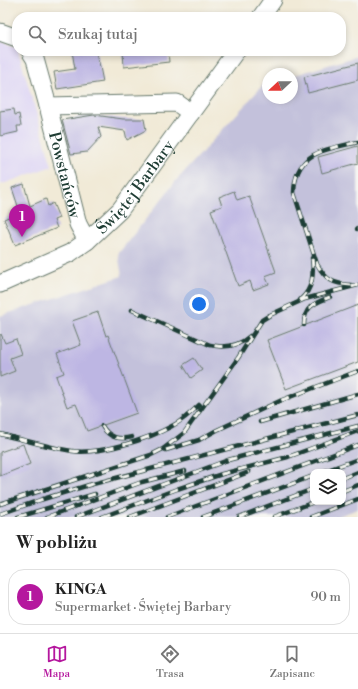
<!DOCTYPE html>
<html lang="pl">
<meta charset="utf-8">
<style>
body{margin:0;font-family:"Libre Bodoni",serif;background:#f2f2f2;color:#222}
.controls{position:absolute;right:12px;bottom:12px;display:grid;overflow:hidden;border-radius:8px;box-shadow:0 2px 6px #0003}
.controls button{width:36px;height:36px;display:grid;place-items:center;padding:0;border:0;border-bottom:1px solid #e0e0e0;background:#fff;color:#222;font:20px sans-serif}
.compass{position:absolute;left:262px;top:68px;width:36px;height:36px;border-radius:50%;background:#fff;box-shadow:0 2px 6px #0003;rotate:248deg}
.you{position:absolute;left:199px;top:304px;width:14px;height:14px;margin:-10px;border:3px solid #fff;border-radius:50%;background:#1a73e8;box-shadow:0 0 0 6px #1a73e833}
.badge{display:grid;place-items:center;width:26px;height:26px;border-radius:50%;background:#b5179e;color:#fff;font-size:13px;font-weight:700}
.pin{position:absolute;translate:-50% -33px;filter:drop-shadow(0 1px 2px #0008)}
.pin::after{content:'';position:absolute;top:21px;width:14px;height:12px;background:inherit;clip-path:polygon(0 0,100% 0,50% 100%)}
.list{margin:0;padding:0;list-style:none}
h2{display:flex;justify-content:space-between;align-items:center;height:52px;margin:0;padding:0 16px;font-size:17px}
h2 small{font-size:13px;font-weight:400;color:#767676}
.list li{display:grid;grid-template-columns:26px 1fr auto;gap:12px;align-items:center;box-sizing:border-box;height:56px;margin:0 8px 8px;padding:0 8px;border:1px solid #e0e0e0;border-radius:16px}
.list b{display:block;font-size:15px;white-space:nowrap}
.list p{margin:0;font-size:13px;white-space:nowrap;color:#767676}
.list em{font-size:13px;font-style:normal;color:#767676}
.icon{flex:none;width:22px;height:22px;fill:none;stroke:currentColor;stroke-width:2;stroke-linecap:round;stroke-linejoin:round}
.map{position:relative;flex:none;width:358px;height:517px;overflow:hidden}
.search{position:absolute;background:#fff;box-shadow:0 2px 6px #0003;left:12px;right:12px;top:12px;height:44px;display:flex;align-items:center;gap:10px;box-sizing:border-box;padding:0 14px;border-radius:16px;color:#767676;font-size:15px}
.sheet{height:116px;background:#fff}
nav{display:flex;justify-content:space-around;align-items:center;box-sizing:border-box;height:56px;border-top:1px solid #e0e0e0;background:#fff;font-size:11px;color:#767676}
nav a{display:grid;justify-items:center;gap:2px}
nav .on{color:#b5179e}
.map>svg:first-child{display:block}
</style>
<div class="map">
<svg width="358" height="517" viewBox="0 0 358 517">
<rect width="100%" height="100%" fill="#f6f6f2"/>
<filter id="ink" filterUnits="userSpaceOnUse"><feTurbulence type="fractalNoise" baseFrequency=".025" numOctaves="2"/><feDisplacementMap in="SourceGraphic" scale="8" xChannelSelector="R" yChannelSelector="G"/><feConvolveMatrix kernelMatrix="1 2 1 2 8 2 1 2 1" color-interpolation-filters="sRGB"/></filter>
<filter id="wash" filterUnits="userSpaceOnUse"><feTurbulence type="fractalNoise" baseFrequency=".012" numOctaves="4" result="noise"/><feDisplacementMap in="SourceGraphic" scale="16" xChannelSelector="R" yChannelSelector="G"/><feGaussianBlur stdDeviation="0.9" result="paint"/><feColorMatrix in="noise" values="0 0 0 0 0 0 0 0 0 0 0 0 0 0 0 0 0 1.4 0 .05"/><feComposite in="paint" operator="in"/></filter>
<g filter="url(#wash)">
<rect width="100%" height="100%" fill="#f1ead7"/>
<!-- built -->
<path fill="#ded5f5" d="M0 41 17 47 52 166 0 185Z"/>
<!-- industrial -->
<path fill="#c3c1db" fill-rule="evenodd" d="M358 56V509L336 517H0V316L122 276 118 254 176 181 264 84 268 83V98H292V76ZM313 472H343V502H313Z"/>
<g id="blocks">
<!-- building -->
<path fill="#bdb6e3" d="M72 51H96L98 62H99L103 82 57 89 54 72 75 69Z
M123 51H168L169 62 124 67Z
M358 63V80L308 93 304 77Z
M14 109 15 115 19 114 21 126H17L18 132 0 136V111Z
M94 115 123 119H144L146 130 127 140 125 131 98 127 101 137 87 152 71 154 62 120Z
M358 146V163L322 173 318 157Z
M24 184 30 206 46 199 48 206 53 203 59 218 54 220 57 228 15 245 4 219 20 212 12 188Z
M234 191 237 200 249 196 276 272 265 276 269 284 253 290 250 281 238 286 211 210 222 206 219 197Z
M358 305V362L286 389 267 340Z
M98 312 106 336 108 335 137 413 87 431 76 404 67 407 56 376 64 373 57 354 81 345 72 321Z
M1 334 5 343 16 339 21 354 10 358 15 371 0 377V335Z
M194 358 202 370 191 378 183 365Z
M23 444 30 464 0 476V452Z"/>
</g>
</g>
<g filter="url(#ink)">
<use href="#blocks" fill-opacity="0" stroke="#687a6d" stroke-width="1"/>
<g fill="none" stroke-linecap="round" stroke-linejoin="round">
<defs>
<g id="minor">
<path d="M261 17 273 0"/>
<path d="M0 32 17 38"/>
<path id="s1" d="M30 51 35 59 48 106 78 224 87 241"/>
<path d="M48 106 177 103 191 113"/>
<path id="s2" d="M0 284 70 253 87 241 120 210 236 51"/>
</g>
</defs>
<!-- minor casing -->
<use href="#minor" stroke="#687a6d" stroke-width="19"/>
<!-- minor -->
<use href="#minor" stroke="#fff" stroke-width="17"/>
<defs>
<path id="rail" d="M357 229H358
M351 285C333 284 326 280 317 264L294 193C295 151 325 150 358 142
M300 300C313 289 314 274 312 258
M132 310 210 345C224 348 238 347 250 336
M304 325C304 306 315 303 330 297
M260 422 358 394
M102 426C109 438 119 440 132 437
M0 434C24 440 48 447 72 451 99 455 149 439 172 426 182 421 191 413 199 405
M166 450 199 440 217 430 282 400 358 371
M322 472 358 459
M343 478 358 472
M343 491 358 485
M0 504 151 455 163 449 184 433 238 358 262 320 270 315 305 299 358 285
M0 514 40 500 89 485 358 415
M18 517 95 494
M47 517 142 482 185 471
M76 517 228 460 358 426
M102 517 177 489 222 474 288 457 358 431
M130 517 249 472
M167 517 358 445
M203 517 313 476
M239 517 313 489
M274 517 314 502
M311 517 358 499"/>
</defs>
<!-- rail casing -->
<use href="#rail" stroke="#1f3d34" stroke-width="4.5"/>
<!-- rail -->
<use href="#rail" stroke="#f6f6f2" stroke-width="3" stroke-dasharray="9" stroke-linecap="butt"/>
</g>
</g>
<g text-anchor="middle" stroke-width="3.5" stroke-linejoin="round" paint-order="stroke">
<!-- street labels -->
<g font-size="16" fill="#1f3d34" stroke="#f6f6f2">
<text dy="6" stroke="none"><textPath href="#s1" startOffset="129">Powstańców</textPath></text>
<text dy="6" stroke="none"><textPath href="#s2" startOffset="170">Świętej Barbary</textPath></text>
</g>
</g>
</svg>
<div class="controls">
<button><svg class="icon" aria-label="layers" viewBox="0 0 24 24"><path d="M12 4l9 5-9 5-9-5zM3 14l9 5 9-5"/></svg></button>
</div>
<svg class="compass" viewBox="-18 -18 36 36"><path d="M0-13l5 13h-10z" fill="#e53935"/><path d="M0 13l5-13h-10z" fill="#767676"/></svg>
<div class="you"></div>
<div class="pin badge" style="left:22px;top:237px">1</div>
<div class="search"><svg class="icon" aria-label="search" viewBox="0 0 24 24"><circle cx="10" cy="10" r="6"/><path d="M15 15l6 6"/></svg>Szukaj tutaj</div>
</div>
<section class="sheet">
<h2>W pobliżu<small></small></h2>
<ul class="list">
<li><span class="badge">1</span><div><b>KINGA</b><p>Supermarket · Świętej Barbary</p></div><em>90 m</em></li>
</ul>
</section>
<nav>
<a class="on"><svg class="icon" aria-label="map" viewBox="0 0 24 24"><path d="M3 6l6-2 6 2 6-2v14l-6 2-6-2-6 2zM9 4v14M15 6v14"/></svg>Mapa</a>
<a><svg class="icon" aria-label="directions" viewBox="0 0 24 24"><path d="M12 3l9 9-9 9-9-9zM9 14v-3h6M13 9l2 2-2 2"/></svg>Trasa</a>
<a><svg class="icon" aria-label="saved" viewBox="0 0 24 24"><path d="M7 4h10v16l-5-4-5 4z"/></svg>Zapisane</a>
</nav>
